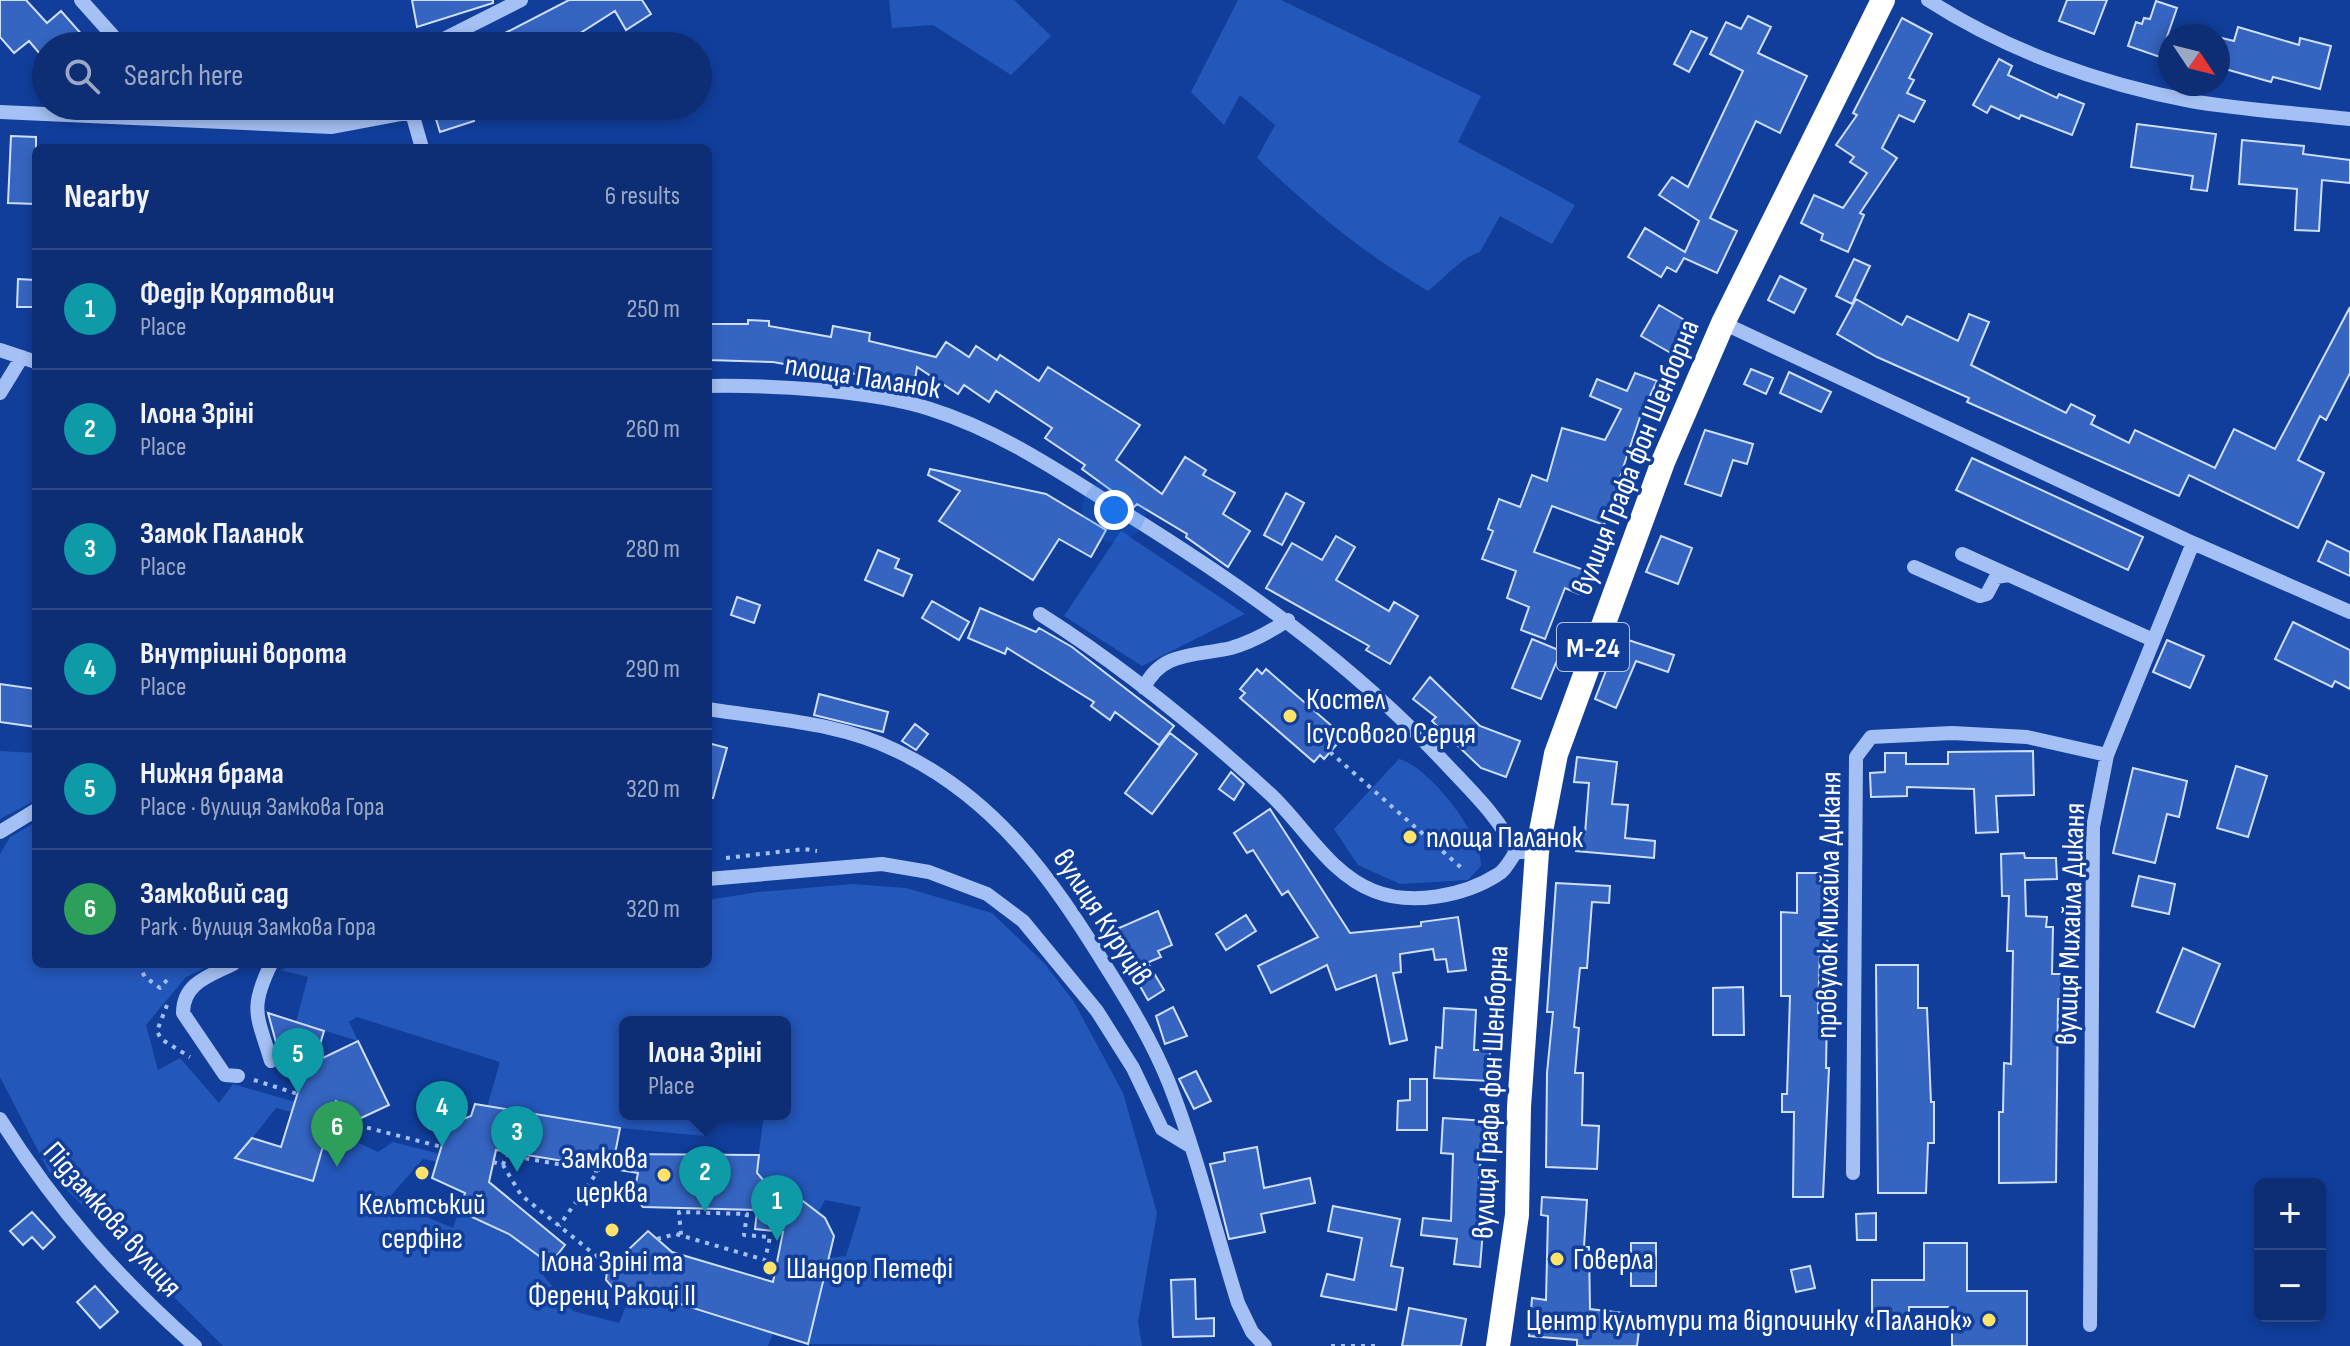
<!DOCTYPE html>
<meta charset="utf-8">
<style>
body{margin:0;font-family:"Sofia Sans Condensed",sans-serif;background:#1b3a7c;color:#f1f3f6}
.controls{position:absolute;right:24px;bottom:24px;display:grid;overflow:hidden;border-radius:12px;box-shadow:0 4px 12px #0003}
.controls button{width:72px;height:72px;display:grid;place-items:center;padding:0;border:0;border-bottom:2px solid #2d4a86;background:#0d2e74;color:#f1f3f6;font:40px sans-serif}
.compass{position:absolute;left:2158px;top:24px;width:72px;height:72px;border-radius:50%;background:#0d2e74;box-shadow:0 4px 12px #0003;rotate:125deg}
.you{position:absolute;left:1114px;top:510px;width:28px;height:28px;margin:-20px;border:6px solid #fff;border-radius:50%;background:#1a73e8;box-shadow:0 0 0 12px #1a73e833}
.badge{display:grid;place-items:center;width:52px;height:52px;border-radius:50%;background:#95b2f1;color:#fff;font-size:26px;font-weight:700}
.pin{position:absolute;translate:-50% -66px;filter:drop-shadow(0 2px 4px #0008)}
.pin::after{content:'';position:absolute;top:42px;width:28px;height:24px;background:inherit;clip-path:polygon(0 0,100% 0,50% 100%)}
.popup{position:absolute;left:619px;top:1016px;width:172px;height:104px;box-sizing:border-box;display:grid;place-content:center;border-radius:12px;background:#0d2e74;filter:drop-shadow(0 2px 6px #0005);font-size:26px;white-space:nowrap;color:#9aa8c5}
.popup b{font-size:30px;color:#f1f3f6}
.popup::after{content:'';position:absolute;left:50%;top:100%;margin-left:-16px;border:16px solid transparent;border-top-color:#0d2e74}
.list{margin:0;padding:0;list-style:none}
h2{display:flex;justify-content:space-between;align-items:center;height:104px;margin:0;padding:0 32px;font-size:34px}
h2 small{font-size:26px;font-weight:400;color:#9aa8c5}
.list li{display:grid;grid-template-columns:52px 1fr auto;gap:24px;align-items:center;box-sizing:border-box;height:120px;padding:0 32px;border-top:2px solid #2d4a86}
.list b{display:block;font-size:30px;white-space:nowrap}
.list p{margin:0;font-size:26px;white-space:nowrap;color:#9aa8c5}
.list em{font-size:26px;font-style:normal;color:#9aa8c5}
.icon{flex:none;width:44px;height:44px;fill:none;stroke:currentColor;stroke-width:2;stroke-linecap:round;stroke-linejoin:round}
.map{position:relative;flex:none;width:2350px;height:1346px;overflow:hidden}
.search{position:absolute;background:#0d2e74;box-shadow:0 4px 12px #0003;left:32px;top:32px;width:680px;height:88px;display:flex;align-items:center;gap:20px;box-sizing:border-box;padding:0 28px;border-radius:44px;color:#9aa8c5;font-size:30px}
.panel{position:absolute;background:#0d2e74;box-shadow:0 4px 12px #0003;left:32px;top:144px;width:680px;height:824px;border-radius:12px}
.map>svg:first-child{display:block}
</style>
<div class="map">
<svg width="2350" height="1346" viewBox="0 0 2350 1346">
<rect width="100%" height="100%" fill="#113e9b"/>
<!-- green -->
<path fill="#2457ba" d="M889 0H1014L1051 36 1011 75 933 25 892 28Z
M1238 0H1281L1481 96 1458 142 1575 205 1552 244 1500 216 1480 252C1460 258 1446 277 1428 291 1360 251 1314 212 1257 158L1275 125 1240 95 1224 125 1191 92Z
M1121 531 1245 614 1142 666 1064 616Z
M0 751 36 753V800L0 819Z
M1399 759C1429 767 1483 835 1481 866L1468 880 1400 884 1358 865 1334 829Z
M36 822V964H213L186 977 146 1025 158 1070 180 1058 219 1103 233 1084 295 1102 292 1112 276 1108 236 1159 313 1181 330 1121 346 1137 378 1152 393 1142 440 1154 437 1162 423 1159 387 1200 453 1228 459 1211 509 1234 550 1264 542 1274 573 1311 619 1323 632 1291 773 1334 768 1346H223L49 1172 0 1077V854L10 837Z
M853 884 906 888 992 913 1045 964 1074 1002 1123 1093 1157 1213 1138 1322 1142 1346 808 1344 829 1258 846 1256 861 1207 825 1200 818 1213 764 1193 765 1182 756 1175 764 1114H785V1022H625V1114H706L704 1136 620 1128 487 1107 500 1062 357 1017 349 1022 358 1041 296 1022 308 977 280 970 297 964H708V900L758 892Z"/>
<!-- building -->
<path fill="#3565c1" stroke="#cedefe" stroke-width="2" d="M0 0H26L47 23 61 11 92 46H46V61L29 41 14 53 0 37Z
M412 0H493V3L417 27Z
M569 0H642L651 14 626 30 615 11 560 46H480Z
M2067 0H2107L2094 34 2059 21Z
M2156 1 2177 8 2160 57 2128 46 2136 22 2142 24 2144 18 2150 19Z
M1748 16 1771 27 1758 53 1807 76 1780 133 1756 121 1710 218 1737 231 1717 273 1684 258 1676 272 1667 267 1661 277 1628 257 1645 228 1685 252 1699 221 1659 195 1672 177 1688 187 1743 71 1710 54 1726 22 1741 29Z
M1902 18 1932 34 1909 78 1914 80 1907 93 1925 101 1914 122 1899 115 1882 148 1897 158 1860 213 1864 215 1848 252 1821 240 1823 234 1801 223 1814 195 1843 208 1867 173 1850 162 1854 157 1836 145 1857 115 1853 113Z
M2238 27 2299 45 2300 38 2331 46 2320 89 2273 77 2271 82 2218 67V37L2234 41Z
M1691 31 1707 38 1689 72 1674 64Z
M1999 59 2012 66 2008 75 2057 98 2059 94 2084 104 2072 135 2021 115 2019 119 1991 106 1987 113 1973 105Z
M432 106H470L474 121 440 132Z
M2137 124 2216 134 2207 191 2191 189 2193 176 2131 167Z
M11 136 36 137V204L8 203Z
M2242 140 2304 146 2303 154 2350 160V183L2322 180 2319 231 2295 230 2297 189 2239 184Z
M1854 259 1870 266 1852 304 1836 296Z
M1780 276 1806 289 1794 313 1768 300Z
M18 279 36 280V307H17Z
M1856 299 1902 325 1907 316 1958 341 1969 314 1989 322 1971 365 2066 413 2071 404 2095 416 2091 424 2129 443 2135 430 2215 468 2234 429 2275 449 2350 307V373L2326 420 2320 416 2298 460 2324 473 2298 528 2189 475 2179 496 1967 402 1969 398 1877 357 1837 334Z
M1659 305 1693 325 1676 356 1641 336Z
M748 320 769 321V326L831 337 833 326 870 333 869 341 936 357 946 342 969 357 976 346 997 360 1000 355 1039 381 1048 367 1140 425 1116 460 1162 494 1185 457 1206 470 1203 475 1235 493 1223 514 1250 531 1228 567 1186 537 1187 534 1137 504 1134 507 1082 469 1085 465 1045 438 1052 428 996 391 989 402 964 385 958 394 917 367 914 387 819 366 818 370 773 362 708 360V324H748Z
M1751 369 1773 378 1766 394 1744 384Z
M1789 372 1831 392 1821 412 1780 393Z
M1635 373 1657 381 1640 417 1604 525 1552 506 1534 552 1587 571 1579 594 1565 588 1545 639 1521 630 1529 607 1507 598 1516 571 1482 559 1493 531 1488 529 1499 499 1520 507 1532 475 1547 481 1562 428 1605 440 1621 409 1590 396 1597 379 1627 391Z
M1705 430 1753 444 1747 464 1733 460 1721 496 1685 484Z
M1972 458 2143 537 2128 570 1956 490Z
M930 469 1046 494 1106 530 1091 557 1059 539 1033 580 939 521 960 491 928 475Z
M1286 493 1304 503 1282 545 1264 535Z
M1336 536 1355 547 1336 580 1389 611 1394 602 1418 616 1390 664 1366 650 1369 646 1266 588 1292 543 1322 560Z
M1661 536 1692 548 1678 584 1646 572Z
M2327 541 2350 552V576L2318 561Z
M878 550 899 559 895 568 912 575 903 596 865 580Z
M737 597 760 605 754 623 731 615Z
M932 601 969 622 959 640 922 618Z
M980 608 1036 632 1039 628 1072 647 1174 726 1159 745 1115 712 1110 720 1091 706 1094 702 1007 648 1005 654 968 638Z
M2293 622 2350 650V689L2335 681 2332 687 2275 659Z
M1619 637 1674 655 1668 672 1636 661 1616 708 1595 699Z
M1532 639 1561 651 1541 699 1512 688Z
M2167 640 2204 656 2190 688 2153 672Z
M1257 669 1262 674 1266 669 1340 733 1333 740 1337 744 1324 759 1320 755 1314 762 1240 698 1245 693 1240 689Z
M1430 677 1480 726 1520 741 1506 777 1481 768 1432 721 1436 717 1413 699Z
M0 684 36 689V727L0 722Z
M819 694 888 712 883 732 814 715Z
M915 724 928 734 916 750 902 741Z
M1170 733 1197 754 1152 814 1125 793Z
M708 743 727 748 713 798H708Z
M2033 751 2034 795 1996 796 1998 832 1976 833 1974 789 1907 787V796L1871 797 1870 773 1885 772V753H1906V764H1948V752Z
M1577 757 1617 762 1612 804 1628 805 1625 838 1655 841 1654 858 1576 851 1578 834H1585L1589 783 1574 782Z
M2236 766 2267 776 2248 837 2217 828Z
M2133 768 2187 781 2179 817 2167 814 2155 863 2113 853Z
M1231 772 1244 784 1234 800 1219 789Z
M1270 809 1350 933 1421 926V922L1458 917 1466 970 1448 972 1446 959 1435 960 1433 949 1400 954 1401 972 1393 973 1407 1040 1390 1044 1376 975 1336 990 1327 965 1271 993 1258 966 1318 937 1288 891 1282 895 1253 850 1247 853 1234 833Z
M2024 853 2025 858H2056L2057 879 2025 880 2026 916 2047 917 2046 927H2053L2052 974H2063L2062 999H2058L2056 1182 1999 1183V1112H2003L2004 1063 2011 1064 2013 951H2007L2009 896H2002L2001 854Z
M1797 873H1824L1823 913H1828L1827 952 1820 951 1818 1013H1827L1826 1068H1829L1823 1197H1793L1794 1112H1782V1094H1787L1790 996H1781V912L1797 913Z
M2139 876 2175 884 2169 914 2132 906Z
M1556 883 1610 886 1609 903 1592 902 1587 968H1580L1574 1027 1579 1028 1575 1073H1583L1582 1125 1599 1126 1597 1169 1546 1167 1547 1073 1553 1012H1547Z
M1158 911 1172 945 1158 951 1161 957 1135 968 1119 928Z
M1246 915 1256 931 1226 950 1216 934Z
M2183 948 2220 964 2194 1027 2157 1012Z
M1149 965 1164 990 1148 1000 1133 974Z
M1876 965H1918V1008H1927L1931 1102H1934V1143H1928L1926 1193H1878Z
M1743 987 1744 1035H1713V988Z
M1173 1007 1187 1036 1165 1044 1156 1016Z
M1444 1008 1476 1010 1474 1050H1490L1489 1081 1434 1078 1436 1047 1442 1048Z
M268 1013 324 1031 316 1058 277 1046Z
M358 1041 389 1105 361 1118 336 1101 313 1181 235 1158 252 1138 281 1147 306 1066Z
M1196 1071 1211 1101 1194 1109 1179 1079Z
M1410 1079H1427V1130H1397L1398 1101 1410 1100Z
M475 1104 620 1128 615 1154 759 1155 757 1173 765 1182 767 1193 795 1195 825 1218 834 1236 808 1344 626 1287 613 1288 606 1280 607 1270 648 1231 672 1252 773 1282 783 1232 755 1229 757 1210 643 1207 633 1197 638 1173 496 1150 489 1182 565 1245 550 1264 509 1234 459 1211 465 1193 432 1178 448 1125 471 1116Z
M1443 1118 1486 1121 1479 1174 1480 1192 1486 1193 1480 1267 1454 1264 1457 1239 1421 1235 1423 1218 1451 1221 1453 1154 1441 1153Z
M1257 1147 1264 1188 1310 1178 1315 1203 1261 1214 1265 1232 1229 1239 1210 1164 1225 1161 1224 1153Z
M1542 1197 1587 1200 1584 1247H1589L1590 1309 1641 1315 1637 1346H1577V1340L1529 1336 1532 1298 1546 1300 1548 1216 1541 1215Z
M1333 1206 1400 1219 1391 1266 1403 1268 1396 1310 1321 1296 1327 1274 1354 1280 1362 1238 1328 1231Z
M32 1212 55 1237 43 1249 32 1237 23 1245 10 1231Z
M1876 1213V1240H1857L1856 1214Z
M1631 1243H1656V1286H1631Z
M1924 1243H1967V1291H2027V1346H1952V1307H1909V1322H1872V1280H1924Z
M1810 1266 1815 1288 1796 1292 1791 1270Z
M1195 1279 1196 1319 1214 1318V1336L1173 1337 1171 1280Z
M95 1286 118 1312 100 1328 77 1302Z
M1409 1308 1466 1319 1461 1346H1402Z"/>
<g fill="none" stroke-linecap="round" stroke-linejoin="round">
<!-- path -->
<path stroke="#a5c0f4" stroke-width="4" stroke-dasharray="4 6" stroke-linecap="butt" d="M1330 752 1465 871
M726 858 804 849 817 851
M138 964 145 977 160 988 167 980
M167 1005 157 1031 161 1039 190 1057
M254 1080 298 1094
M335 1106 353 1124 442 1147
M493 1162 503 1165 521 1195 610 1267
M503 1165 506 1155 598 1171 559 1226
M657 1239 676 1234 765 1260 770 1237 744 1235 747 1214 679 1212 681 1235
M1331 1346H1381"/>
<!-- minor -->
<path stroke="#a5c0f4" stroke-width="14" d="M81 0 122 46
M1928 0C2005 50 2100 84 2191 101 2243 110 2297 113 2350 119
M430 46 521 0
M410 106 422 148
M0 112 331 127 411 112
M1723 323 2193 543 2107 755 2093 827 2090 1325
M0 350 36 362
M708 386C771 385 871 390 930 409 1000 431 1060 472 1122 511 1240 584 1350 661 1445 763 1472 792 1499 817 1516 852H1537
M0 393 22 357
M2193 543 2350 612
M1962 554 2153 640
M1914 567 1980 596 1987 594 1996 577 2009 575
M1040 614C1122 666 1197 727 1269 793 1303 824 1329 874 1374 891 1411 906 1464 896 1497 875 1505 871 1510 860 1516 852
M1144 688C1161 651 1196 656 1231 648 1252 642 1270 632 1288 620
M708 709C770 719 840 722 897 751 995 798 1050 876 1105 965 1129 1003 1152 1041 1169 1083 1197 1154 1215 1230 1238 1303L1252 1332 1265 1346
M0 832 36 810
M708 879 882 864 929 872 987 894 1023 921 1097 1011 1133 1068 1162 1129 1190 1146
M233 964C209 976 183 983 183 1013L225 1075 238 1076
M271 1061C257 1015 249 1009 271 964
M0 1119C56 1208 117 1277 195 1346
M1853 1173 1856 757 1871 737 1952 733 2027 737 2107 755"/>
<!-- highway -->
<path stroke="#fff" stroke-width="24" d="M1498 1346 1517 1215 1519 1107 1537 852 1556 754 1663 462 1723 323 1883 0"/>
</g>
<!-- markers -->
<g fill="#ffe469" stroke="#113e9b" stroke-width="3">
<circle cx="1290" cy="716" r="8"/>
<circle cx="1410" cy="837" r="8"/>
<circle cx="422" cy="1173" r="8"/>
<circle cx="664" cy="1175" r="8"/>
<circle cx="612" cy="1230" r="8"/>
<circle cx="1557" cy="1259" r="8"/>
<circle cx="770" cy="1268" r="8"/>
<circle cx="1989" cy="1320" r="8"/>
</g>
<g text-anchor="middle" stroke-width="7" stroke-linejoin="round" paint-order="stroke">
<!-- shield labels -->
<rect fill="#113e9b" stroke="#b8c5e1" stroke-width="2" x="1557" y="623" width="72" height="48" rx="6"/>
<g font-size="28" font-weight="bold" fill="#fff">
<text x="1593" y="657">М-24</text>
</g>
<!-- street labels -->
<g font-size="30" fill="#fff" stroke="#113e9b">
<text transform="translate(863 376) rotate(9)" y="10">площа Паланок</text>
<text transform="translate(1635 457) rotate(-68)" y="10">вулиця Графа фон Шенборна</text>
<text transform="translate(1828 905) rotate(-89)" y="10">провулок Михайла Диканя</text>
<text transform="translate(1103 917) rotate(57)" y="10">вулиця Куруців</text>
<text transform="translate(2070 924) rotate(-88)" y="10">вулиця Михайла Диканя</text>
<text transform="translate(1490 1092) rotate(-87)" y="10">вулиця Графа фон Шенборна</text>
<text transform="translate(113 1219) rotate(49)" y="10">Підзамкова вулиця</text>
</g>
<!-- poi labels -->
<g font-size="30" fill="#fff" stroke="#113e9b" text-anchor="start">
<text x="1306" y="709">Костел<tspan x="1306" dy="34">Ісусового Серця</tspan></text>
<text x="1426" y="847">площа Паланок</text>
<text x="648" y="1168" text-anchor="end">Замкова<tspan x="648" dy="34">церква</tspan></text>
<text x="422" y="1214" text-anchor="middle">Кельтський<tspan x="422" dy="34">серфінг</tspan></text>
<text x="1573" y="1269">Говерла</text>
<text x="612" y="1271" text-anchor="middle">Ілона Зріні та<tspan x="612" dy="34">Ференц Ракоці II</tspan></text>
<text x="786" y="1278">Шандор Петефі</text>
<text x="1973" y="1330" text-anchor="end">Центр культури та відпочинку «Паланок»</text>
</g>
</g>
</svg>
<div class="controls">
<button>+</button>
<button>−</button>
</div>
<svg class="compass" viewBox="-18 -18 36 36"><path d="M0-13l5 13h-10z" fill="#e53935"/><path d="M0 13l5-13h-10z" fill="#9aa8c5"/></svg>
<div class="you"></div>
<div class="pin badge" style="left:777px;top:1241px;background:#0f9aa8">1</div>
<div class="pin badge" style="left:705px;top:1212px;background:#0f9aa8">2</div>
<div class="popup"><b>Ілона Зріні</b>Place</div>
<div class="pin badge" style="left:517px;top:1172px;background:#0f9aa8">3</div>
<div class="pin badge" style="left:442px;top:1147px;background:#0f9aa8">4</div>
<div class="pin badge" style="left:298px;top:1094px;background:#0f9aa8">5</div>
<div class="pin badge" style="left:337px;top:1167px;background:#2e9e5b">6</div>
<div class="search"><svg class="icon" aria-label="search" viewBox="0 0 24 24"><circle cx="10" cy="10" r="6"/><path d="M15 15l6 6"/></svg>Search here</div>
<section class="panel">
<h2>Nearby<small>6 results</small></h2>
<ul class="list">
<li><span class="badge" style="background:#0f9aa8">1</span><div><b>Федір Корятович</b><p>Place</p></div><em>250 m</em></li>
<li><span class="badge" style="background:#0f9aa8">2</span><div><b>Ілона Зріні</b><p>Place</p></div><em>260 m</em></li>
<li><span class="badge" style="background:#0f9aa8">3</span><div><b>Замок Паланок</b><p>Place</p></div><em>280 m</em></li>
<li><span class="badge" style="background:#0f9aa8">4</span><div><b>Внутрішні ворота</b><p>Place</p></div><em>290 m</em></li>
<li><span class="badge" style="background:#0f9aa8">5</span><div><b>Нижня брама</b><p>Place · вулиця Замкова Гора</p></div><em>320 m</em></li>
<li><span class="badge" style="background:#2e9e5b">6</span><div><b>Замковий сад</b><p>Park · вулиця Замкова Гора</p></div><em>320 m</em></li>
</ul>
</section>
</div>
